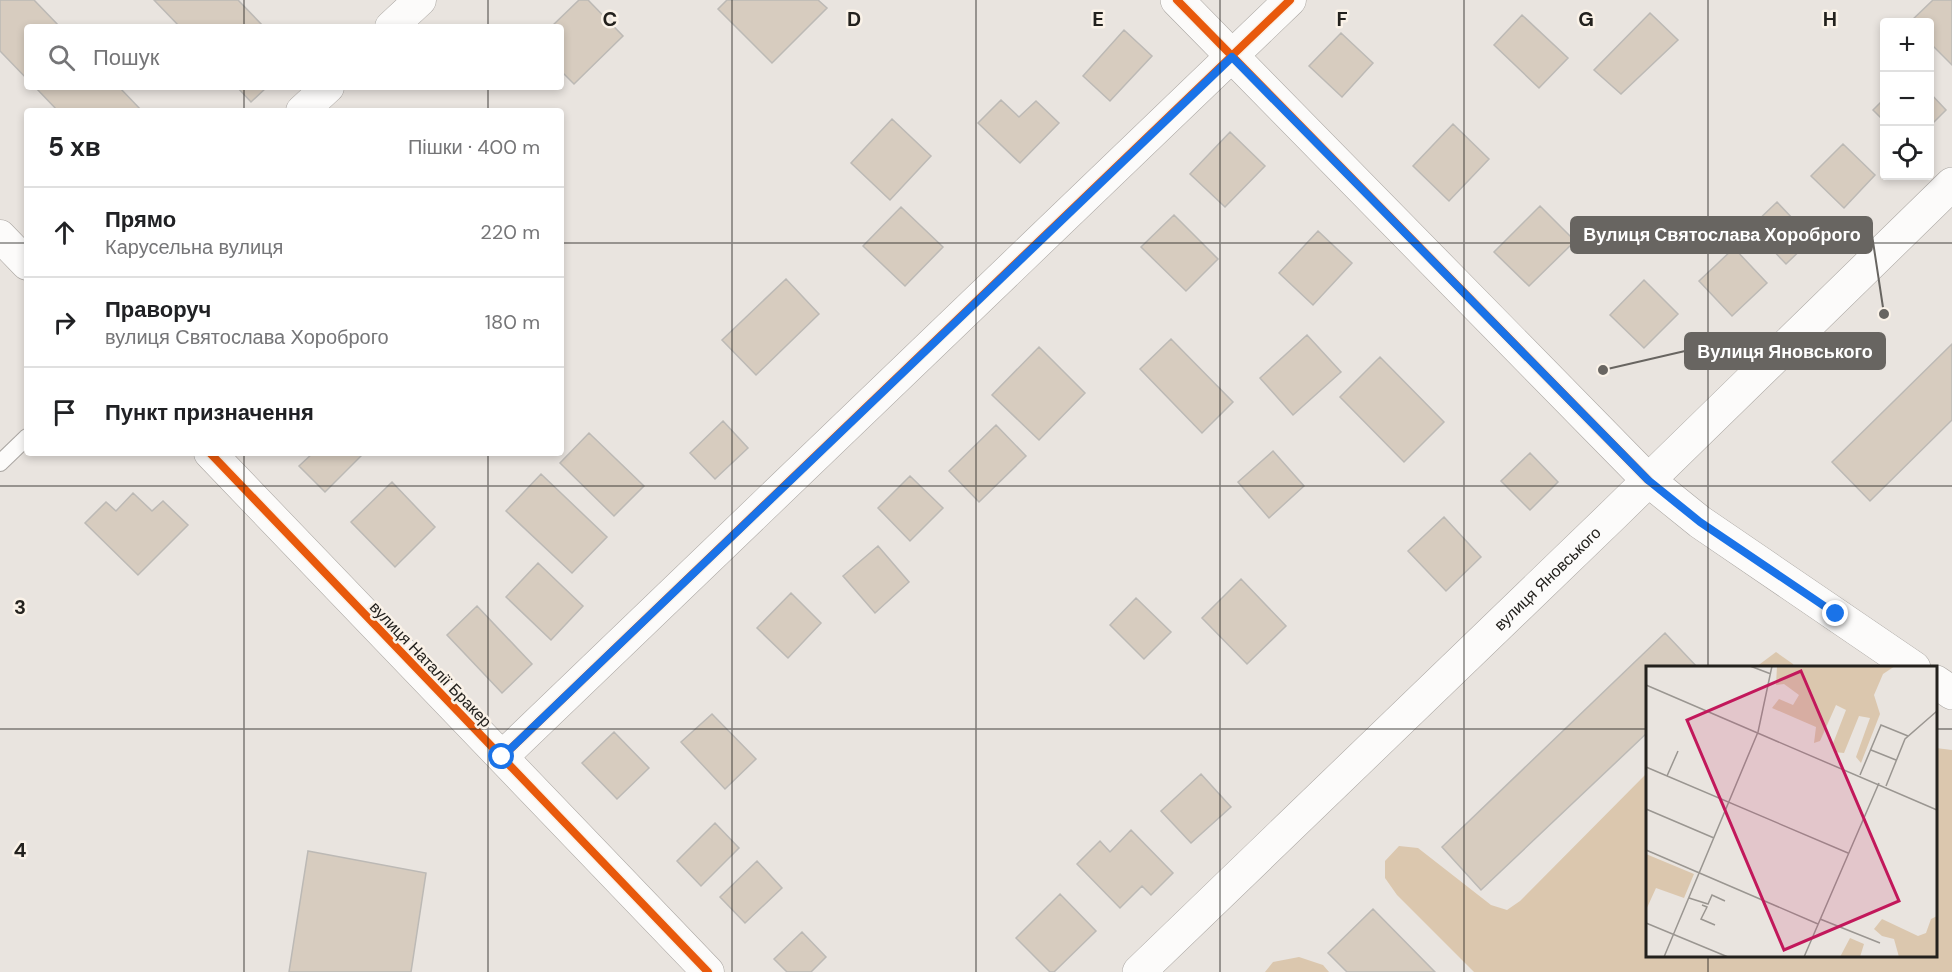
<!DOCTYPE html>
<html lang="uk">
<meta charset="utf-8">
<style>
body{margin:0;font-family:"DM Sans",sans-serif;background:#f2f2f2;color:#202124}
.controls{position:absolute;right:18px;top:18px;display:grid;overflow:hidden;border-radius:6px;box-shadow:0 3px 9px #0003}
.controls button{width:54px;height:54px;display:grid;place-items:center;padding:0;border:0;border-bottom:2px solid #e0e0e0;background:#fff;color:#202124;font:30px sans-serif}
.stop{position:absolute;width:18px;height:18px;margin:-14px;border:4px solid #1a73e8;border-radius:50%;background:#fff}
.stop.end{background:#1a73e8;border-color:#fff;box-shadow:0 2px 6px #0008}
.list{margin:0;padding:0;list-style:none}
h2{display:flex;justify-content:space-between;align-items:center;height:78px;margin:0;padding:0 24px;font-size:26px}
h2 small{font-size:20px;font-weight:400;color:#757577}
.list li{display:grid;grid-template-columns:39px 1fr auto;gap:18px;align-items:center;box-sizing:border-box;height:90px;padding:0 24px;border-top:2px solid #e0e0e0}
.list b{display:block;font-size:22px;white-space:nowrap}
.list p{margin:0;font-size:20px;white-space:nowrap;color:#757577}
.list em{font-size:20px;font-style:normal;color:#757577}
.icon{flex:none;width:33px;height:33px;fill:none;stroke:currentColor;stroke-width:2;stroke-linecap:round;stroke-linejoin:round}
.map{position:relative;flex:none;width:1952px;height:972px;overflow:hidden}
.search{position:absolute;background:#fff;box-shadow:0 3px 9px #0003;left:24px;top:24px;width:540px;height:66px;display:flex;align-items:center;gap:15px;box-sizing:border-box;padding:0 21px;border-radius:6px;color:#757577;font-size:22px}
.panel{position:absolute;background:#fff;box-shadow:0 3px 9px #0003;left:24px;top:108px;width:540px;height:348px;border-radius:6px}
.map>svg:first-child{display:block}
</style>
<div class="map">
<svg width="1952" height="972" viewBox="0 0 1952 972">
<rect width="100%" height="100%" fill="#e9e4df"/>
<!-- green -->
<path fill="#dbc7ae" d="M1776 652 1793 664 1794 667H1756Z
M1936 748 1952 750V972H1474L1397 895 1385 878V861L1399 846 1418 848 1491 905 1507 910 1520 901 1647 773 1648 956H1936Z
M1299 957 1323 965 1329 972H1265L1273 962Z"/>
<!-- building -->
<path fill="#d7ccbf" stroke="#bcb9b5" stroke-width="1.5" d="M0 0H34L60 27H27V79L0 51Z
M154 0H238L264 27H180Z
M579 0H588L623 36 574 84 561 71V27H551Z
M727 0H818L827 8 772 63 718 9Z
M1933 0H1952V65L1930 43V22H1910Z
M1650 13 1678 40 1621 94 1594 70Z
M1522 15 1568 58 1539 88 1494 45Z
M1124 30 1152 56 1110 101 1083 76Z
M1341 33 1373 63 1342 97 1309 66Z
M35 87H119L142 111H58Z
M237 87H267L251 102Z
M1930 93 1946 110 1930 126Z
M1884 99V121L1873 110Z
M1001 100 1019 117 1036 101 1059 123 1020 163 978 123Z
M892 119 931 156 890 200 851 163Z
M1453 124 1489 159 1449 201 1413 166Z
M1230 132 1265 166 1225 207 1190 174Z
M1843 144 1875 175 1844 208 1811 176Z
M1777 202 1812 239 1786 264 1751 227Z
M1540 206 1575 241 1529 286 1494 252Z
M901 207 943 247 905 286 863 246Z
M1174 215 1218 259 1186 291 1141 247Z
M1318 231 1352 263 1313 305 1279 273Z
M1734 248 1767 283 1732 316 1699 281Z
M786 279 819 314 756 375 722 340Z
M1644 280 1678 314 1644 348 1610 315Z
M1307 335 1341 372 1293 415 1260 378Z
M1171 339 1233 402 1202 433 1140 369Z
M1952 344V420L1870 501 1832 462Z
M1039 347 1085 393 1039 440 992 395Z
M1380 357 1444 422 1404 462 1340 397Z
M723 421 748 448 715 479 690 453Z
M996 425 1026 456 979 502 949 471Z
M589 433 644 486 614 516 560 463Z
M1273 451 1304 486 1269 518 1238 482Z
M313 453H363V454L325 492 299 466Z
M1530 453 1558 482 1530 510 1501 481Z
M541 474 607 537 572 573 506 511Z
M910 476 943 508 910 541 878 508Z
M392 482 435 527 395 567 351 522Z
M133 493 152 511 163 501 188 525 138 575 85 523 106 502 116 511Z
M1444 517 1481 557 1446 591 1408 551Z
M878 546 909 582 875 613 843 576Z
M538 563 583 606 551 640 506 597Z
M1241 579 1286 626 1247 664 1202 618Z
M791 593 821 623 788 658 757 628Z
M1136 598 1171 632 1144 659 1110 625Z
M477 606 532 664 502 693 447 635Z
M1665 633 1698 668H1648V732L1481 890 1442 847Z
M712 714 756 759 725 789 681 742Z
M614 732 649 768 617 799 582 763Z
M1201 774 1231 807 1191 843 1161 811Z
M715 823 739 848 701 886 677 861Z
M1131 830 1173 873 1151 895 1142 886 1120 908 1077 864 1100 841 1110 852Z
M308 851 426 873 411 972H289Z
M757 861 782 888 745 923 720 897Z
M1060 894 1096 931 1054 972H1050L1016 938Z
M1373 909 1435 972H1347L1328 953Z
M802 932 826 957 811 972H787L774 959Z"/>
<g fill="none" stroke-linecap="round" stroke-linejoin="round">
<defs>
<path id="service" d="M0 463 27 437"/>
<path id="minor" d="M391 27 420 0
M302 111 328 87
M0 236 27 264
M210 453 708 972
M502 757 1290 0"/>
<path id="tertiary" d="M1177 0 1648 480"/>
<g id="secondary">
<path d="M1648 480 1700 522 1914 668"/>
<path d="M1936 682 1952 693"/>
<path id="s1" d="M1139 972 1614 514 1952 184"/>
</g>
</defs>
<!-- service casing -->
<use href="#service" stroke="#a9a5a1" stroke-width="18"/>
<!-- minor casing -->
<use href="#minor" stroke="#a9a5a1" stroke-width="33"/>
<!-- tertiary casing -->
<use href="#tertiary" stroke="#a9a5a1" stroke-width="34"/>
<!-- secondary casing -->
<use href="#secondary" stroke="#a9a5a1" stroke-width="34"/>
<!-- service -->
<use href="#service" stroke="#fcfbfa" stroke-width="16"/>
<!-- minor -->
<use href="#minor" stroke="#fcfbfa" stroke-width="32"/>
<!-- tertiary -->
<use href="#tertiary" stroke="#fcfbfa" stroke-width="33"/>
<!-- secondary -->
<use href="#secondary" stroke="#fcfbfa" stroke-width="33"/>
<defs>
<path id="cycleway" d="M1177 0 1648 480
M210 453 708 972
M502 757 1290 0"/>
</defs>
<!-- cycleway casing -->
<use href="#cycleway" stroke="#faf2e8" stroke-width="11"/>
<!-- cycleway -->
<use href="#cycleway" stroke="#e8590c" stroke-width="8"/>
</g>
<g fill="none" stroke-linecap="round" stroke-linejoin="round">
<!-- route -->
<path stroke="#1a73e8" stroke-width="8" d="M502 757 1232 57 1648 480 1700 522 1836 614"/>
</g>
<!-- grid -->
<path fill="none" stroke="#23211d" stroke-width="1.5" stroke-opacity="0.55" d="M244 0V27M488 0V27M732 0V972M976 0V972M1220 0V972M1464 0V972M1708 0V668M244 87V111M488 87V111M0 243H27M561 243H1952M244 453V972M488 453V972M0 486H1952M0 729H1648M1936 729H1952M1708 956V972"/>
<g text-anchor="middle" stroke-width="5" stroke-linejoin="round" paint-order="stroke">
<!-- street labels -->
<g font-size="16" fill="#23211d" stroke="#faf2e8">
<text dy="6" stroke="none"><textPath href="#s1" startOffset="567">вулиця Яновського</textPath></text>
<text transform="translate(431 664) rotate(46)" y="6">вулиця Наталії Бракер</text>
</g>
</g>
<!-- overview -->
<g transform="translate(1646 666)">
<rect width="291" height="291" fill="#e9e4df"/>
<path d="M131 0H249L237 8 228 29 234 48 215 97 210 91 224 52 213 50 198 87 188 86 186 80 200 44 190 39 174 75 168 77 170 61 126 42 133 33 147 39 153 29 138 18 130 19ZM0 188 48 208 38 232 10 222 0 244ZM291 250V291H253L248 273 236 270 228 263 236 253 272 270 280 267 285 253ZM204 272 218 278 214 291H194Z" fill="#dbc7ae"/>
<path fill="none" stroke="#9a9691" stroke-width="1.5" d="M104 0 125 8M0 19 291 144M112 66 126 0M225 84 250 94M0 101 202 187M214 109 235 59 262 70M21 110 32 85M240 120 259 73 291 45M0 143 68 172M0 184 172 258M43 232 62 238 66 229 79 235M56 239 61 241 55 253 69 259M174 253 234 277M0 257 82 291M18 291 112 66M158 291 233 117"/>
<path fill="#c2185b" fill-opacity="0.15" stroke="#c2185b" stroke-width="3" d="M155 5 253 235 138 284 41 54Z"/>
<rect width="291" height="291" fill="none" stroke="#23211d" stroke-width="3"/>
</g>
<g font-size="20" text-anchor="middle" font-weight="bold" fill="#23211d" stroke="#faf2e8" stroke-width="5" stroke-linejoin="round" paint-order="stroke">
<text x="610" y="26">C</text>
<text x="854" y="26">D</text>
<text x="1098" y="26">E</text>
<text x="1342" y="26">F</text>
<text x="1586" y="26">G</text>
<text x="1830" y="26">H</text>
<text x="20" y="614">3</text>
<text x="20" y="857">4</text>
</g>
<!-- callouts -->
<path fill="none" stroke="#686561" stroke-width="2" d="M1884 314L1872 235M1603 370L1685 351"/>
<g fill="#686561" stroke="#faf2e8" stroke-width="2">
<circle cx="1884" cy="314" r="6"/>
<circle cx="1603" cy="370" r="6"/>
</g>
<g fill="#686561" stroke="#686561" stroke-width="2">
<rect x="1571" y="217" width="301" height="36" rx="6"/>
<rect x="1685" y="333" width="200" height="36" rx="6"/>
</g>
<g font-size="18" text-anchor="middle" font-weight="bold" fill="#fff">
<text x="1722" y="241">Вулиця Святослава Хороброго</text>
<text x="1785" y="358">Вулиця Яновського</text>
</g>
</svg>
<div class="controls">
<button>+</button>
<button>−</button>
<button><svg class="icon" aria-label="locate" viewBox="0 0 24 24"><circle cx="12" cy="12" r="6"/><path d="M12 2v4M12 18v4M2 12h4M18 12h4"/></svg></button>
</div>
<div class="stop" style="left:502px;top:757px"></div>
<div class="stop end" style="left:1836px;top:614px"></div>
<div class="search"><svg class="icon" aria-label="search" viewBox="0 0 24 24"><circle cx="10" cy="10" r="6"/><path d="M15 15l6 6"/></svg>Пошук</div>
<section class="panel">
<h2>5 хв<small>Пішки · 400 m</small></h2>
<ul class="list">
<li><svg class="icon" aria-label="ahead" viewBox="0 0 24 24"><path d="M12 20V5M6 11l6-6 6 6"/></svg><div><b>Прямо</b><p>Карусельна вулиця</p></div><em>220 m</em></li>
<li><svg class="icon" aria-label="right" viewBox="0 0 24 24"><path d="M7 20v-9h11M14 6l5 5-5 5"/></svg><div><b>Праворуч</b><p>вулиця Святослава Хороброго</p></div><em>180 m</em></li>
<li><svg class="icon" aria-label="arrive" viewBox="0 0 24 24"><path d="M6 21V4h12l-3 4 3 4H6"/></svg><div><b>Пункт призначення</b></div></li>
</ul>
</section>
</div>
